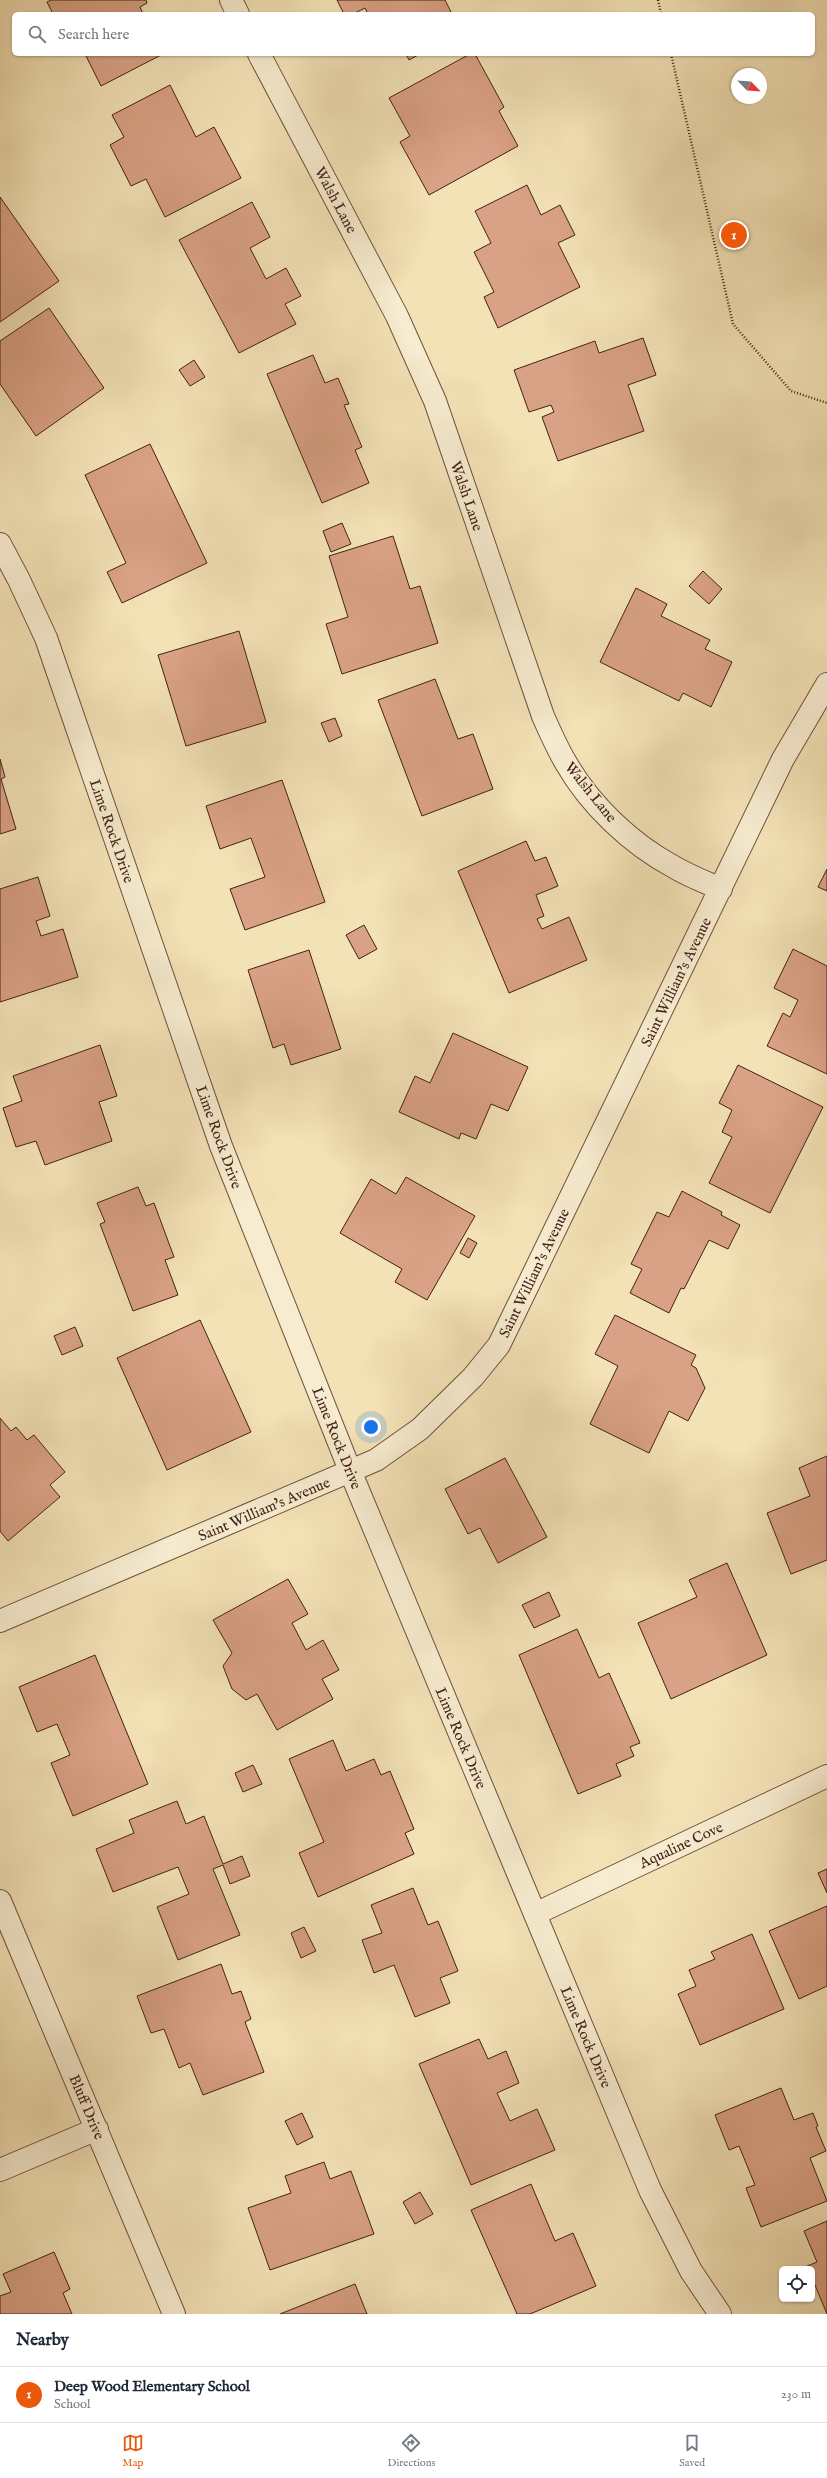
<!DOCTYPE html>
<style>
body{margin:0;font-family:"IM FELL English",serif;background:#f6f6f7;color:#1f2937}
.controls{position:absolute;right:12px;bottom:12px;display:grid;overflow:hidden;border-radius:6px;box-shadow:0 1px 3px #0004}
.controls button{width:36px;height:36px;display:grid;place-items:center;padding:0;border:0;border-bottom:1px solid #e0e1e3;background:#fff;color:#1f2937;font:20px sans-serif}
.compass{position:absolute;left:731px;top:68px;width:36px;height:36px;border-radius:50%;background:#fff;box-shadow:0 1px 3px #0004;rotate:115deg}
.you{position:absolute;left:371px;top:1427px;width:14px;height:14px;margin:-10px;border:3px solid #fff;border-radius:50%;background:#1a73e8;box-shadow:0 0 0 6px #1a73e833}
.badge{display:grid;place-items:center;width:26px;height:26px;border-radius:50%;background:#ea580c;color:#fff;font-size:13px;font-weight:700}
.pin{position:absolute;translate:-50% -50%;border:2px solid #fff;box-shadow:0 1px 4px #0006}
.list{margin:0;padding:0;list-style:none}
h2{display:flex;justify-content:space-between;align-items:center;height:52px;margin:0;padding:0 16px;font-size:17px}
h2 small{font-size:13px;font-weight:400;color:#747a83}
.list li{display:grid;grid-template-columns:26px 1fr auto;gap:12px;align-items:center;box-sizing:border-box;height:56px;padding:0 16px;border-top:1px solid #e0e1e3}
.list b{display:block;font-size:15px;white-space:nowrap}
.list p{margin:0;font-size:13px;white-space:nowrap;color:#747a83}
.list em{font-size:13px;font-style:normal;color:#747a83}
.icon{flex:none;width:22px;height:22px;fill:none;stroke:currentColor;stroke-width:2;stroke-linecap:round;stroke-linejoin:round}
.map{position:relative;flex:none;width:827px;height:2314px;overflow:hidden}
.search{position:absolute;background:#fff;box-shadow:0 1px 3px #0004;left:12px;right:12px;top:12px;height:44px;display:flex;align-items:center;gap:10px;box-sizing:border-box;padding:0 14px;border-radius:6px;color:#747a83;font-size:15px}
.sheet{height:108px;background:#fff}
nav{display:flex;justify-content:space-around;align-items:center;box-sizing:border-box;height:56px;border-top:1px solid #e0e1e3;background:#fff;font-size:11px;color:#747a83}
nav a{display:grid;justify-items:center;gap:2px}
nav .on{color:#ea580c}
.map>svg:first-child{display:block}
</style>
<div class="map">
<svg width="827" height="2314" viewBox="0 0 827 2314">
<rect width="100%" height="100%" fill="#f3e2b6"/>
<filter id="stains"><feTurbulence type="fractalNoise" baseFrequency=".005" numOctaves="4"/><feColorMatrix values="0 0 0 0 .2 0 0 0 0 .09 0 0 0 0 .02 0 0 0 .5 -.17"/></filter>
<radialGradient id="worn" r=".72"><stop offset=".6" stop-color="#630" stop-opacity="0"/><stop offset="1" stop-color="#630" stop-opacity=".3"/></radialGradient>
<!-- building -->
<path fill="#d9a185" stroke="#442114" d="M51 0H146L147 3 140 7 143 14H53L47 2Z
M337 0H445L452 14H368L365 8 353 14H344Z
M85 54H163L101 86Z
M406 54H420L409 60Z
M470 54H475L504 107 499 111 518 146 429 195 400 142 410 136 389 98Z
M170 85 196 137 214 127 241 178 165 217 146 179 131 186 110 145 124 137 112 115Z
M527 185 541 215 560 205 575 235 558 243 580 287 498 328 484 297 494 292 474 252 491 243 475 211Z
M0 197 59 281 0 322Z
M252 202 270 237 250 248 266 279 286 268 301 296 285 304 296 324 239 353 179 240Z
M49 308 104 388 36 436 0 384V341Z
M643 338 656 375 628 385 644 431 558 461 542 417 554 412 551 405 529 412 514 370 595 341 599 353Z
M313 355 325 383 338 378 349 404 344 405 362 447 355 450 369 483 322 503 267 374Z
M194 360 205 377 190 386 179 370Z
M150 444 207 563 122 603 107 572 126 563 85 475Z
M342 523 351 544 331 552 323 531Z
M393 536 410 589 420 586 438 643 342 674 326 624 348 617 329 556Z
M703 571 722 589 709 604 689 586Z
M636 588 667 604 661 616 710 640 705 649 732 662 711 707 683 693 679 701 600 662Z
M239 631 266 722 186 746 158 655Z
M435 679 458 739 473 734 493 789 422 816 378 700Z
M335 718 342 736 329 742 321 723Z
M0 759 5 777 1 779 16 829 0 834Z
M282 780 325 902 245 930 230 889 265 877 251 838 220 849 206 806Z
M526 841 535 861 546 857 558 886 536 895 544 916 537 919 542 929 569 917 587 960 509 993 458 871Z
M827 869V891L818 887Z
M38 877 50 916 36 921 41 936 63 929 78 977 0 1002V889Z
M364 925 377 949 359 959 346 935Z
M793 949 827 966V1074L767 1046 783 1013 790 1017 798 1000 774 988Z
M309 950 341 1049 291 1065 284 1044 273 1048 248 970Z
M453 1033 528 1067 508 1111 491 1104 476 1139 461 1133 459 1139 399 1112 415 1076 430 1083Z
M100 1045 117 1096 99 1102 112 1141 45 1165 36 1141 16 1147 3 1108 22 1101 13 1076Z
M738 1065 823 1107 770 1213 709 1183 732 1137 722 1132 732 1110 719 1103Z
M406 1177 475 1216 427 1300 395 1282 402 1269 340 1233 371 1179 396 1194Z
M138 1187 146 1206 154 1203 174 1257 165 1260 178 1295 133 1311 100 1224 105 1222 97 1203Z
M682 1191 722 1212 721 1215 740 1225 728 1249 709 1240 684 1289 681 1288 669 1313 630 1293 642 1269 631 1264 657 1212 669 1217Z
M468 1238 477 1243 469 1258 460 1253Z
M615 1315 696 1355 691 1365 696 1368 705 1388 688 1421 669 1411 649 1453 590 1424 618 1366 595 1354Z
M200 1320 251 1432 167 1470 117 1358Z
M75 1327 83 1346 62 1355 54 1336Z
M0 1418 11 1431 16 1427 27 1440 34 1435 65 1472 50 1485 60 1497 8 1541 0 1531Z
M827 1456V1560L791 1574 767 1513 810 1496 799 1468Z
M505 1458 547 1537 498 1563 480 1528 468 1534 445 1489Z
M727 1563 767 1655 671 1699 638 1623 697 1597 689 1580Z
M288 1579 308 1614 292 1623 306 1650 323 1640 339 1670 322 1679 333 1699 277 1730 257 1694 246 1700 232 1689 223 1666 232 1653 213 1620Z
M549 1592 560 1616 534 1628 522 1605Z
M577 1629 599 1678 609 1673 640 1743 630 1747 634 1756 616 1764 621 1776 578 1794 519 1655Z
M95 1655 148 1784 73 1816 51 1763 70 1755 57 1724 37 1732 19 1687Z
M333 1740 346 1771 374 1759 381 1775 390 1771 414 1829 405 1833 414 1854 318 1897 299 1853 324 1842 289 1759Z
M253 1765 262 1784 243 1792 235 1773Z
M177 1801 186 1824 204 1816 223 1864 242 1856 250 1876 230 1884 223 1865 213 1869 240 1935 178 1960 157 1907 189 1894 178 1867 113 1892 96 1849 134 1833 129 1820Z
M827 1869V1893L818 1873Z
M413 1888 428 1925 438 1921 458 1971 440 1978 450 2003 415 2017 394 1965 374 1973 362 1940 382 1933 371 1905Z
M827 1906V1986L799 1999 769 1931Z
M304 1927 316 1951 301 1958 291 1933Z
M752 1934 784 2009 700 2045 678 1994 696 1986 689 1970 715 1959 711 1952Z
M221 1964 232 1994 241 1991 251 2019 245 2022 264 2072 203 2095 190 2063 179 2068 164 2029 151 2033 137 1996Z
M479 2039 488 2059 506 2051 519 2083 497 2093 510 2121 537 2109 555 2150 471 2185 419 2064Z
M781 2088 794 2120 813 2113 818 2126 816 2127 826 2151 810 2158 827 2201 761 2227 746 2188 755 2185 739 2146 729 2150 715 2115Z
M302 2113 313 2137 297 2145 285 2121Z
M324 2162 330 2179 351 2171 374 2234 270 2270 248 2208 291 2193 285 2176Z
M531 2184 555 2241 573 2233 596 2286 530 2314H517L471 2210Z
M420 2192 433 2214 415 2224 403 2202Z
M827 2221V2314L812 2278V2269H808L807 2266 817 2262 804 2231Z
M54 2252 70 2289 63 2293 72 2314H0V2296L11 2292 3 2274Z
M355 2284 367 2314H280Z"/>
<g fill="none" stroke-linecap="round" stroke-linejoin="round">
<defs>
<path id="street" d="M231 0 238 14
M259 54 397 316 435 401 543 716C550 732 557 748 566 763 590 805 631 844 674 867 689 876 705 882 721 889
M0 544 19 580 46 638 221 1146 351 1473 650 2190 691 2271 720 2314
M0 1621 376 1460 420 1429 473 1377 499 1345 783 759 827 684
M0 1901 174 2314
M535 1914 827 1776
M0 2170 97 2129"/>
</defs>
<!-- street casing -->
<use href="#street" stroke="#70513c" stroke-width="24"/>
<!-- path -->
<path stroke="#442114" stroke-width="2.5" stroke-dasharray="1 2" stroke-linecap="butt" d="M658 0 661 14
M671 54 733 324 791 391 827 403"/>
<!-- street -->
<use href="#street" stroke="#f7ecd0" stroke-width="22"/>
</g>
<g text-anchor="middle" stroke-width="3" stroke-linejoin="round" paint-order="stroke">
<!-- street labels -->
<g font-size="15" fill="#442114" stroke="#f7ecd0">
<text transform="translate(336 200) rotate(62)" y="5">Walsh Lane</text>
<text transform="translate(467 496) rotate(71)" y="5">Walsh Lane</text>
<text transform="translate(591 792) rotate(51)" y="5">Walsh Lane</text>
<text transform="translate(112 831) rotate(71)" y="5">Lime Rock Drive</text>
<text transform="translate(676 982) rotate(-64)" y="5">Saint William's Avenue</text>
<text transform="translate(219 1137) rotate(70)" y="5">Lime Rock Drive</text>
<text transform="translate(534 1273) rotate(-64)" y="5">Saint William's Avenue</text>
<text transform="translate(337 1438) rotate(68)" y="5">Lime Rock Drive</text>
<text transform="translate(264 1509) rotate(-23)" y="5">Saint William's Avenue</text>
<text transform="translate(461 1738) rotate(67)" y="5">Lime Rock Drive</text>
<text transform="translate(681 1845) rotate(-25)" y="5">Aqualine Cove</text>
<text transform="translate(586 2037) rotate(67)" y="5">Lime Rock Drive</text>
<text transform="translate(87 2107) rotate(67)" y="5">Bluff Drive</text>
</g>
</g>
<rect width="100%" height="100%" filter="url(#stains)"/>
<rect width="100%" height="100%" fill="url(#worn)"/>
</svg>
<div class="controls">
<button><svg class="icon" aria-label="locate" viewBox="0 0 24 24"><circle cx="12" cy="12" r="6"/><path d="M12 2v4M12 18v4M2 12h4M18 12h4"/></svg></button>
</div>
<svg class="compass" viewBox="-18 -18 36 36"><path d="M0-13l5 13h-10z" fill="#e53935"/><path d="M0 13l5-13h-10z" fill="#747a83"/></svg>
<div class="you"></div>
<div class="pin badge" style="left:734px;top:235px">1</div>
<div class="search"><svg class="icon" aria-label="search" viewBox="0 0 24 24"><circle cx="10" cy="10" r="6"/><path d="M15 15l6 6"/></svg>Search here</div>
</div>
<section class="sheet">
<h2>Nearby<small></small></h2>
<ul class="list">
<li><span class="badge">1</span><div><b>Deep Wood Elementary School</b><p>School</p></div><em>230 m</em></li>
</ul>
</section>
<nav>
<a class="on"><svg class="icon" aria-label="map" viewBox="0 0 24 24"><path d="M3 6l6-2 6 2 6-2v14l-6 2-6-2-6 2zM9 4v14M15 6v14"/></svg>Map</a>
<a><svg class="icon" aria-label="directions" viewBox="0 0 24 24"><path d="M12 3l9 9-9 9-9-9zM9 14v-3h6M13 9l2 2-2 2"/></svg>Directions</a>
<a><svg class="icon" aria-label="saved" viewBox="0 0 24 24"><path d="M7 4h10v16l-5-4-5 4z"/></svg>Saved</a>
</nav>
